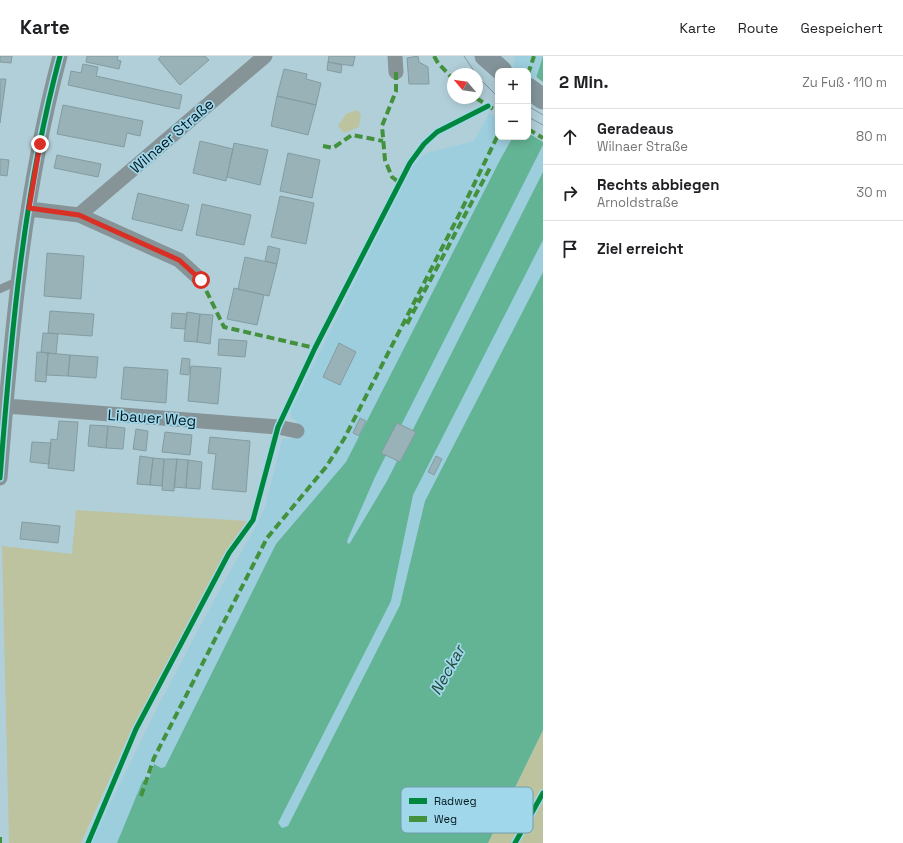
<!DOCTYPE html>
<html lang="de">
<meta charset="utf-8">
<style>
body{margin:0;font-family:"Space Grotesk",sans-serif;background:#f2f2f2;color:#202124}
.controls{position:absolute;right:12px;top:12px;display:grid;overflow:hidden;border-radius:8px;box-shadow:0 2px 10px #0003}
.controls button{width:36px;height:36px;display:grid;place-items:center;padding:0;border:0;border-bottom:1px solid #e0e0e0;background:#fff;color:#202124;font:20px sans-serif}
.compass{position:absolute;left:447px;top:12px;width:36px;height:36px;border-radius:50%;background:#fff;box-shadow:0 2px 10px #0003;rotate:299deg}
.stop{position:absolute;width:12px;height:12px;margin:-9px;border:3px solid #d93025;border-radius:50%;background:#fff}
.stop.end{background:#d93025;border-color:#fff;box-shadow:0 1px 4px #0008}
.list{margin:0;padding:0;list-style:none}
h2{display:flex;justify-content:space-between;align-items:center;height:52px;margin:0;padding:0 16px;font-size:17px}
h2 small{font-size:13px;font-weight:400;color:#757577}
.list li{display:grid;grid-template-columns:26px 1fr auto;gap:12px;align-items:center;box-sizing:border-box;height:56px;padding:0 16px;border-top:1px solid #e0e0e0}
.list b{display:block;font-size:15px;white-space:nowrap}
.list p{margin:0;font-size:13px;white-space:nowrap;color:#757577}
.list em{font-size:13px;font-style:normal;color:#757577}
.icon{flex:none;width:22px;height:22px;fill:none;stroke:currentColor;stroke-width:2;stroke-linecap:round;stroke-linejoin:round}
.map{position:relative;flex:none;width:543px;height:787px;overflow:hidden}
header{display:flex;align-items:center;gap:24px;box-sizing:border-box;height:56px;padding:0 20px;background:#fff;border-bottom:1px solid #e0e0e0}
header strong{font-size:19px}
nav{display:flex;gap:22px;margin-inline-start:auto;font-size:14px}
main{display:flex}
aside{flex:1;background:#fff}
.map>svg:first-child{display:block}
</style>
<header>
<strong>Karte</strong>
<nav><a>Karte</a><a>Route</a><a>Gespeichert</a></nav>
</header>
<main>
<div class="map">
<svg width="543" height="787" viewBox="0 0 543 787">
<rect width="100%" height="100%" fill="#b1cfd9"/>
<!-- built -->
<path fill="#9dcede" d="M515 0H543V216L425 445 400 549 288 770 282 787H91L154 658 215 542 257 468 265 451 282 383 296 382 298 367 291 361V354L412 111 422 100 430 96 474 85 489 57 498 62V81H528V15H512Z"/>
<!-- green -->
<path fill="#bdc39e" d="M357 54 361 59 359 71 344 77 338 70 346 58Z
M76 454 247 465 223 501 130 677 81 787H9L2 490 72 498Z
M543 674V787H488Z"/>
<!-- water -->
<path fill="#63b395" d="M543 0V89L375 421 347 485 348 488 350 487 387 425 543 116V184L413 439 391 545 278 767 282 772 288 770 400 549 425 445 543 216V674L488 787H117L143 724 148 726 154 708 161 712 165 711 276 488 346 406 500 104 513 81H528V48Z"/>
<!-- pier -->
<path fill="#b1cfd9" d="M535 20 543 26V86L528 77V43Z"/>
<!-- building -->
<path fill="#99b2b7" stroke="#839ca2" d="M0 0H12L11 7 0 6Z
M87 0H118L117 4 121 5 119 13 86 6Z
M161 0H205L209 4 180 29 158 3Z
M329 0H355L353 10 328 6Z
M418 0 419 6 428 11 429 28H409L407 2Z
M328 6 342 9 341 17 327 14Z
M83 8 98 11 96 20 182 39 179 53 68 29 71 15 81 17Z
M284 13 307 18 306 23 321 27 316 49 277 40Z
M0 23H6L0 67Z
M277 40 316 49 308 79 271 70Z
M63 49 143 65 140 80 127 77 124 91 57 78Z
M200 85 233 93 226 125 193 117Z
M234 87 268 94 260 129 227 121Z
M288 97 320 104 312 142 280 135Z
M57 99 101 108 98 121 54 112Z
M0 103 9 104 7 120 0 119Z
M138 137 189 149 182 175 132 163Z
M280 140 314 147 306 188 271 181Z
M202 148 251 159 244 189 196 179Z
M268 190 280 193 277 208 265 205Z
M47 197 84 200 81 243 44 240Z
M245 201 277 208 269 240 238 233Z
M234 232 264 239 257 269 227 263Z
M50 255 94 258 92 280 48 277Z
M187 256 200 258 197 286 184 285Z
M172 257 187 258 185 273 171 272Z
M200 258 213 259 210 288 197 286Z
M43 277 58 278 56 298 41 296Z
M219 283 247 285 245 301 218 299Z
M339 287 356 296 340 329 323 321Z
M37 296 48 297 46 326 35 325Z
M48 297 70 299 68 320 46 319Z
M70 299 98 301 96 322 68 320Z
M182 302 190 303 189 319 180 318Z
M191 310 221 312 218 348 188 345Z
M124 311 168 314 166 347 121 343Z
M360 362 366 365 359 380 353 377Z
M59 365 78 366 74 415 48 412 51 383 57 384Z
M397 367 416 376 400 406 381 397Z
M90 369 108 370 106 392 88 390Z
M108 370 125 372 123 393 106 392Z
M136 373 148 375 146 395 133 393Z
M165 376 192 379 190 399 162 396Z
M210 381 250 385 246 436 212 433 216 398 208 397Z
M32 386 51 387 49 408 30 406Z
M140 400 153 402 150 429 137 428Z
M436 400 442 403 434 419 428 416Z
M153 402 164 403 162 430 150 429Z
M164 403H177L174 435 162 434Z
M177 403 188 404 186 432 174 431Z
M188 404 202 406 200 433 186 432Z
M22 466 60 470 58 487 20 483Z"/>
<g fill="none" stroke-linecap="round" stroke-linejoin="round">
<!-- lane -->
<path stroke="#869498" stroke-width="8" d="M0 233 18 225"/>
<!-- street -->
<path stroke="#869498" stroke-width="15" d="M395 0 396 16
M29 153 79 159 179 204 201 224
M79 159 265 0
M6 350 278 371 297 375
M0 422C11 280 23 138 60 0"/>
<!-- secondary -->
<path stroke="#829499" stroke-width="21" d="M485 0 502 15
M528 32 543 43"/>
<!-- tram -->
<path stroke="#83969d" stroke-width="1" d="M464 0 476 18
M479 0 498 25
M477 20 498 41
M528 50 543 59
M528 61 543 69"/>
<!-- quiet -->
<path stroke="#43913d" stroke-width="4" stroke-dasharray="8 4" stroke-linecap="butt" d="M434 0 438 7 453 23
M396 16V35L382 70 385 104 392 121 400 127
M528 18 534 0
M476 42 498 56
M528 73 543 82
M323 90 333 92 352 79 383 85
M201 224 224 271 315 292
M407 268 491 110
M141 740 154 702 267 482 326 411 344 383 461 155 498 79
M0 781V787"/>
<defs>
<path id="cycleway" d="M0 422C11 280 23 138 60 0
M88 787 136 673 229 497 253 464 278 371 315 292 410 107 424 88 437 76 488 50
M515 787 543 737"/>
</defs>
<!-- cycleway casing -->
<use href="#cycleway" stroke="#a0d7ea" stroke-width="8"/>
<!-- cycleway -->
<use href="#cycleway" stroke="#00873e" stroke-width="5"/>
</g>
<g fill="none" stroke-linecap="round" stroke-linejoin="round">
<!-- route -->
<path stroke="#d93025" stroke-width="5" d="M40 88 29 152 79 159 179 204 201 224"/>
</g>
<g text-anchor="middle" stroke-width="3.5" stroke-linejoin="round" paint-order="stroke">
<!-- street labels -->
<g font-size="15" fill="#041920" stroke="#a0d7ea">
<text transform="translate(172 80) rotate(-41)" y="5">Wilnaer Straße</text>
<text transform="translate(152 362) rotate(4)" y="5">Libauer Weg</text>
</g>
<!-- water labels -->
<g font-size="16" font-style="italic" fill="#204a36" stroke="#a0d7ea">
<text transform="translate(447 614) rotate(-61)" y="6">Neckar</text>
</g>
</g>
<!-- legend -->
<rect x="401" y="731" width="132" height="46" rx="6" fill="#a0d7ea" stroke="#719ead" stroke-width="1"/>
<rect x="409" y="742" width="18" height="6" fill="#00873e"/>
<rect x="409" y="760" width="18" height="6" fill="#43913d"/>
<g font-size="11" fill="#041920">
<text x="434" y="749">Radweg</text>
<text x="434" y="767">Weg</text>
</g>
</svg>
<div class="controls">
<button>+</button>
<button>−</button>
</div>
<svg class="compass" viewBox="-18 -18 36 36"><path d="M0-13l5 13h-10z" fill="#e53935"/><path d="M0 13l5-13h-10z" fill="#757577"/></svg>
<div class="stop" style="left:201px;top:224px"></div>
<div class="stop end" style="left:40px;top:88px"></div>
</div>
<aside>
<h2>2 Min.<small>Zu Fuß · 110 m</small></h2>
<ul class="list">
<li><svg class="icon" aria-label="ahead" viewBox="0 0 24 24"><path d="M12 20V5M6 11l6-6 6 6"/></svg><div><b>Geradeaus</b><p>Wilnaer Straße</p></div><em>80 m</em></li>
<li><svg class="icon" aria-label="right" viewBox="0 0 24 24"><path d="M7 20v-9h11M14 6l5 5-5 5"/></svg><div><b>Rechts abbiegen</b><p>Arnoldstraße</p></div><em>30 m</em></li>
<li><svg class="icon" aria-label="arrive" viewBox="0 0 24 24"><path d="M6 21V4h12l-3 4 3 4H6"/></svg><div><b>Ziel erreicht</b></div></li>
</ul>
</aside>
</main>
